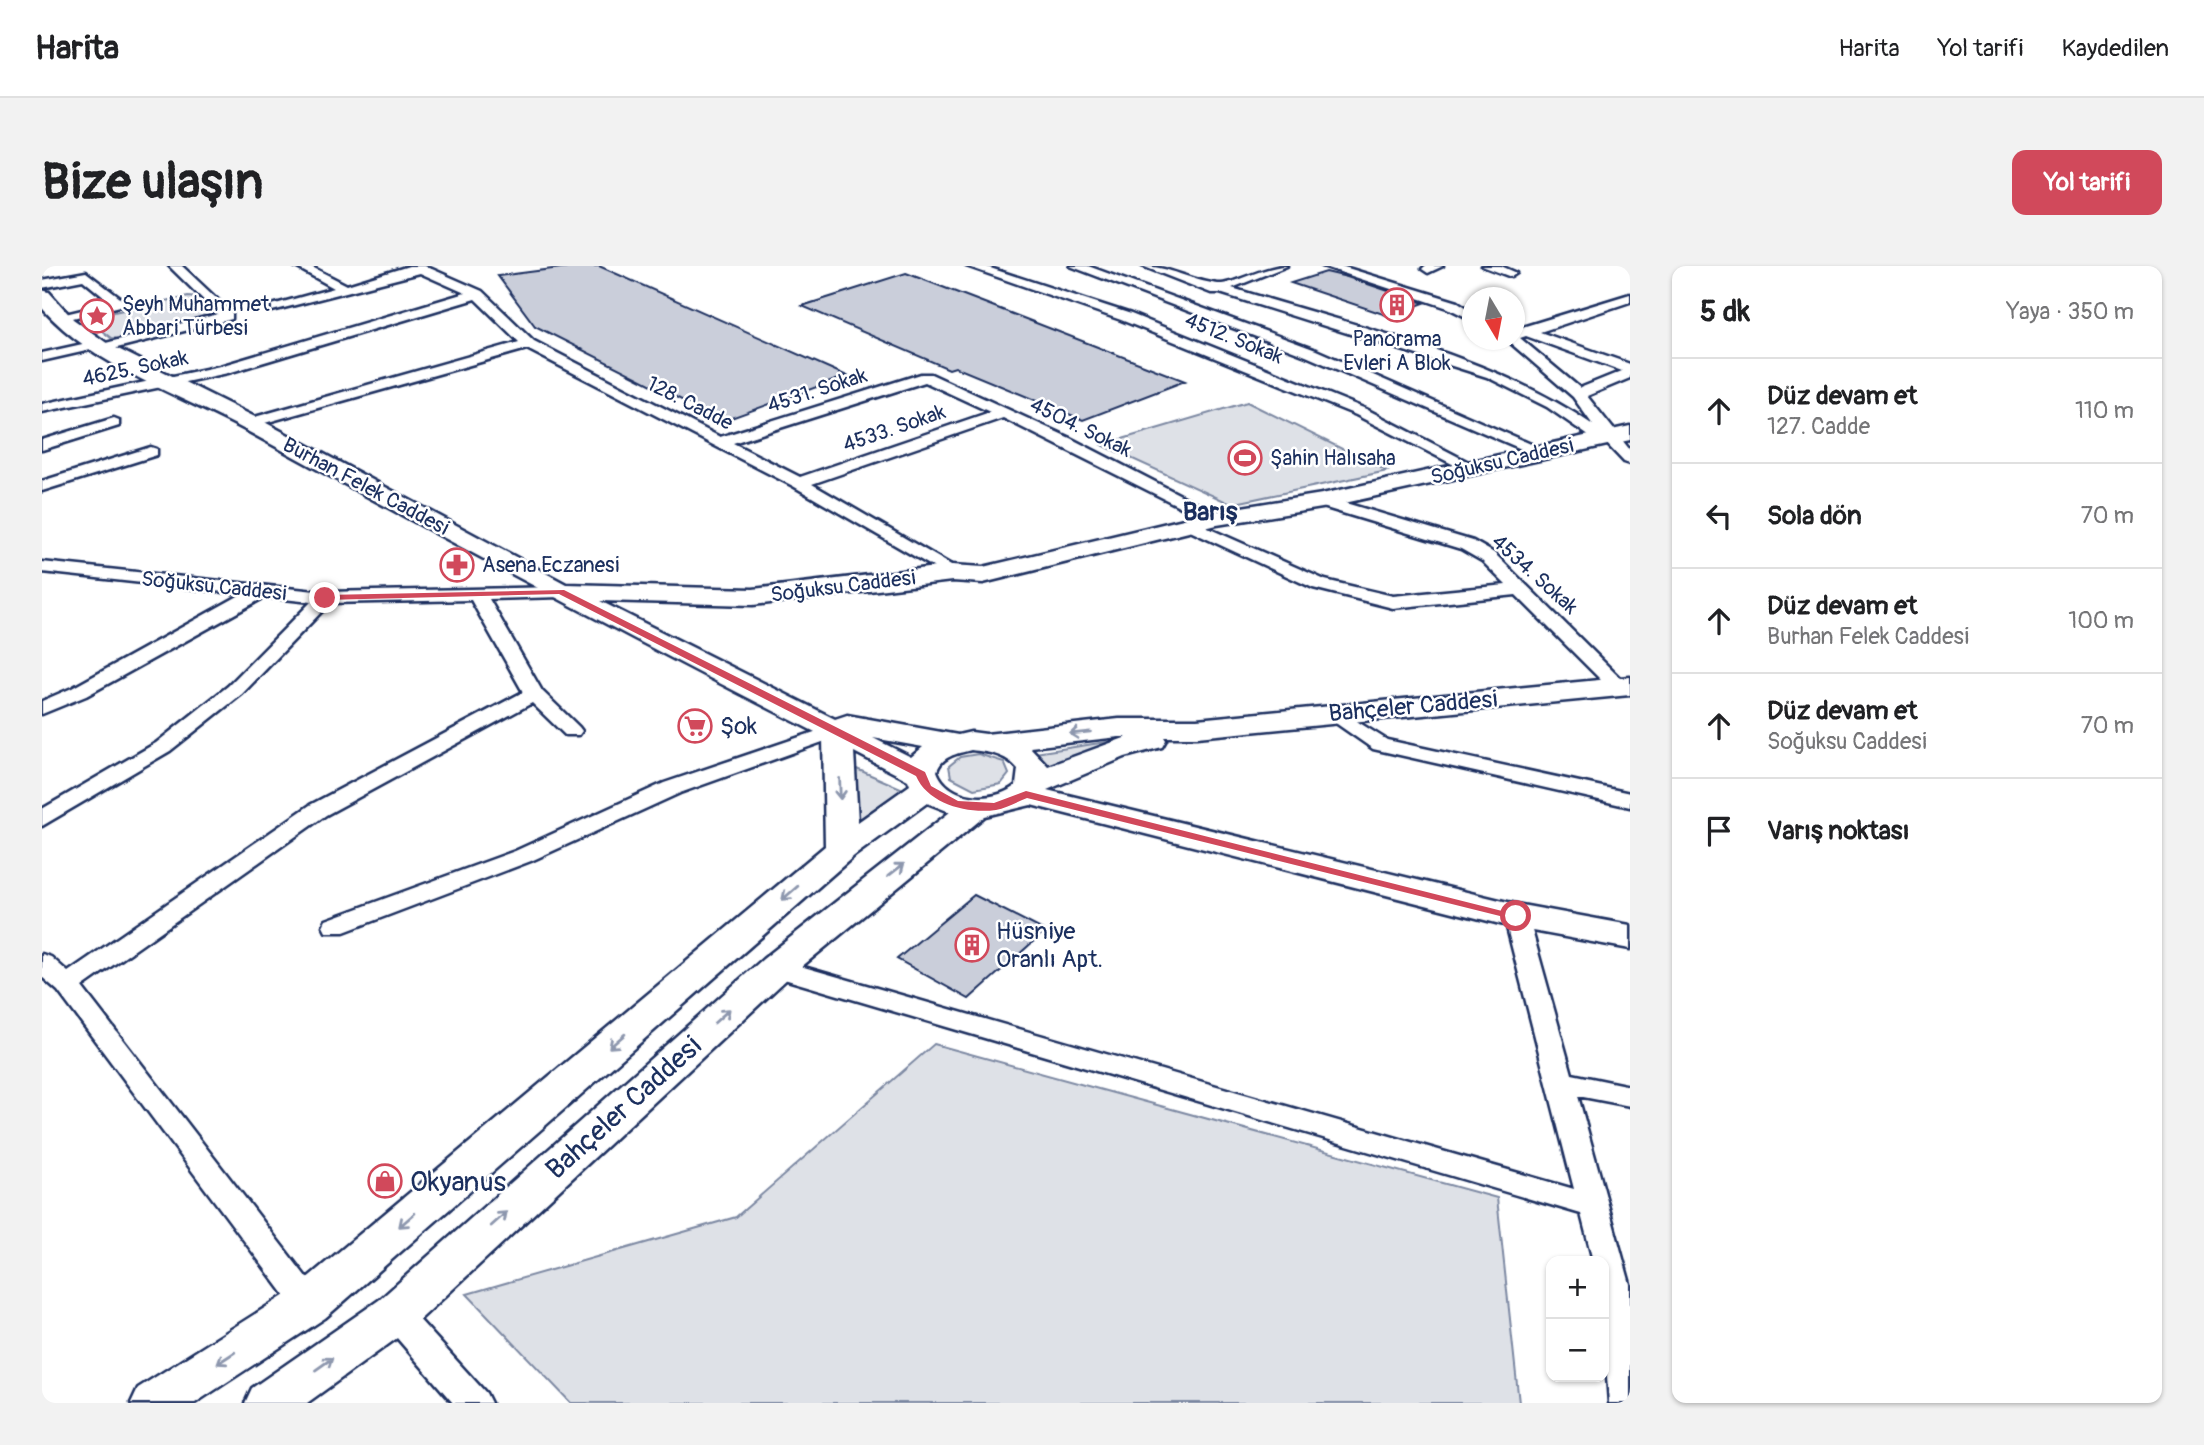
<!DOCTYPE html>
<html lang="tr">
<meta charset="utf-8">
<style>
body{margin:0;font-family:Pangolin,sans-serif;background:#f2f2f2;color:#202124}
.controls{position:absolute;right:21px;bottom:21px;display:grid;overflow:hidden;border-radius:14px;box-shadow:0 2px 5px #0004}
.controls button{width:63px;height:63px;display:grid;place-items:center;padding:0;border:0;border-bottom:2px solid #e0e0e0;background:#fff;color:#202124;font:35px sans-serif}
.compass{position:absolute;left:1420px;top:21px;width:63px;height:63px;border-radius:50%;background:#fff;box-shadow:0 2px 5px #0004;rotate:170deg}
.stop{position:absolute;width:21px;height:21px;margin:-16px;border:5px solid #d1495b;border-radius:50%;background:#fff}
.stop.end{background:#d1495b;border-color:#fff;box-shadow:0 2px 7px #0008}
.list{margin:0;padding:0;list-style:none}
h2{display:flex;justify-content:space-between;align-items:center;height:91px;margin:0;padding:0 28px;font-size:30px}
h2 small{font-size:23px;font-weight:400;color:#757577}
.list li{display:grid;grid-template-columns:46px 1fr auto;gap:21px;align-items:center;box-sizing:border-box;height:105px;padding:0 28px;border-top:2px solid #e0e0e0}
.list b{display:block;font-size:26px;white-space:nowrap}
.list p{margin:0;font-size:23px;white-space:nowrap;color:#757577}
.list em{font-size:23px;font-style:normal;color:#757577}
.icon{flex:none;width:38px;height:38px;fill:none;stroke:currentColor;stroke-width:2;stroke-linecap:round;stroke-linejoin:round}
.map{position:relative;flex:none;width:1588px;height:1137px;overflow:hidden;border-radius:14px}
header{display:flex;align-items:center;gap:42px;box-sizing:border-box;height:98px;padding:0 35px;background:#fff;border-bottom:2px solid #e0e0e0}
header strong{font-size:33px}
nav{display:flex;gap:38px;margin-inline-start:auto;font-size:24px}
.intro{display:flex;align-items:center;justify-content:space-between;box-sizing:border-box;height:168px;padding:0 42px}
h1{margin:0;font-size:49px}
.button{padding:18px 32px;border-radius:14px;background:#d1495b;color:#fff;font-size:24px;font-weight:700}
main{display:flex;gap:42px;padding:0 42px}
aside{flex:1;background:#fff;border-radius:14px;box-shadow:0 2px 5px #0004}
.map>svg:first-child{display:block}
</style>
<header>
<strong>Harita</strong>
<nav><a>Harita</a><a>Yol tarifi</a><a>Kaydedilen</a></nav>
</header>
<div class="intro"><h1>Bize ulaşın</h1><a class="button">Yol tarifi</a></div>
<main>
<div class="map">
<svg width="1588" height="1137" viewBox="0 0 1588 1137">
<rect width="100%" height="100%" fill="#fff"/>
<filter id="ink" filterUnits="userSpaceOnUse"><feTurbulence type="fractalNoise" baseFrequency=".0143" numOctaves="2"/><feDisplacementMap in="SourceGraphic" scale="14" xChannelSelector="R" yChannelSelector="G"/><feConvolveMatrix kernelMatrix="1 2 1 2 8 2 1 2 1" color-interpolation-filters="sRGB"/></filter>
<g filter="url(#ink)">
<!-- green -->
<path fill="#dee1e7" stroke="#7c88a2" stroke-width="2" d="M146 30 156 31 174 47 78 73 69 72 47 55 49 51Z
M1205 136 1345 205 1189 238 1060 179Z
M1084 473 1003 502 993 487Z
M936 488 962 496 967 508 959 518 932 523 909 511 907 500 918 491Z
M810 501 861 523 813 556Z
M892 778 1455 932 1477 1137H529L425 1028 694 951Z"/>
<!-- building -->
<path fill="#caceda" stroke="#1b2f5e" stroke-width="2" d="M534 0H557L805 110 681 155 493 60 456 10Z
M1284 6 1305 11 1382 37 1347 50 1249 17Z
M864 7 945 38 1143 115 1041 154 913 101 907 103 760 40Z
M932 629 1003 665 927 733 855 693Z"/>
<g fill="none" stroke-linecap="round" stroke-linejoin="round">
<defs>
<path id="street" d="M127 0H140L190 47V53L59 86 53 83 0 95V87L54 75 60 78 176 48Z
M252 0H268L305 19 367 0H383L440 25 492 75 678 171 879 108H889L1028 172 1183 252 1181 256H1169L961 152 770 218 916 303 919 307 916 311 910 312 751 220 485 83 212 160H202L199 157 202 154 477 76 433 33 186 107 0 146V138L178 100 423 27 378 7 230 45V39L292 22ZM883 116 948 146 758 211 691 177Z
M924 0H942L1089 48 1324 143 1438 202 1436 205H1424L1314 149 1079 54Z
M1028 0H1046L1274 84 1507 186 1505 189H1493L1264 90Z
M1100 0C1127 0 1149 15 1176 18 1192 19 1221 0 1245 0L1190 22C1310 60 1448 88 1551 159L1531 131 1465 74H1472V65L1477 62 1588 28V36L1498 66 1588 98V112L1545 130 1588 184V198L1582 196 1563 176 1554 175 1505 141 1445 111 1178 27H1169ZM1484 70 1580 105 1538 122 1478 72Z
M1280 0H1299L1416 36 1430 45V54L1406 42Z
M1383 0H1401L1386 7 1380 3Z
M1440 0H1459L1475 7 1469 11Z
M44 6 86 38 15 56V50L69 37 41 14 0 22V14Z
M72 152 77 154V160L0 184V174Z
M109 181 115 183V189L0 225V215Z
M1280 230 1431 275 1452 287 1587 421 1577 427 1570 425 1474 329 1351 342 1271 322 1135 259 1138 255H1150L1283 314 1351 330 1464 319 1440 295 1419 283 1274 239V231Z
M0 296 283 326 519 321 528 326 519 331 447 333 500 425 537 461 540 465 537 469H523L490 437 284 549 40 721 278 1029 283 1038 278 1047 267 1051 256 1047 16 725 0 711V688L9 691 26 706 268 539 481 426 429 334 288 337 200 428 128 485 0 560V543L114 477 186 420 269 336 223 331 44 430 0 448V435L30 422 200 328 0 306Z
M1292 441 1345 474 1588 527V541L1331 483 1285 451 1282 447 1285 443Z
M796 458 803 460 806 464 803 468 638 527 489 595 302 666H284L281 660 284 654 473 585 622 517Z
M1474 642 1483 644 1486 650 1530 808 1588 820V840L1536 830 1588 1018V1137H1567L1562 1070V995H1551L1539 948 725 708 721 702 725 696 734 693 1532 923 1462 650 1465 644Z
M353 1035 364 1039 444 1127 449 1137H411L342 1057 337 1048 342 1039Z"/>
<path id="secondary" d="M0 24 7 26 31 53 66 78 215 152 524 318 711 323 910 299 941 301 1175 245 1280 228 1588 160V174L1280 242 1175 259 941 317 910 315 711 339 558 335 793 453 805 449 916 469 929 466 944 468 1077 453H1155L1588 411V429L1155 471H1122L1124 474 1120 481 1083 491 1005 524 1474 638 1588 659V683L1474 662 989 539 943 550 747 711 369 1062 265 1137H203L210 1122 337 1034 721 693 908 546 885 537 812 590 283 1052 153 1137H89L96 1122 251 1024 783 580 781 470C588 372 397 270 207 166 138 128 53 102 0 42ZM1085 471 1006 500 988 481 1077 471ZM831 472 881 481 869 491ZM929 484C946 486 964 488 976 503L974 519C952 538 906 535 895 505 900 490 914 488 929 484ZM812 486 866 514 868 519 816 556Z"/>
</defs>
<!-- street casing -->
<use href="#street" stroke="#1b2f5e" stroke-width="5"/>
<!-- secondary casing -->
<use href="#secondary" stroke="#1b2f5e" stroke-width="5"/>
<!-- street -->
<use href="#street" fill="#fff" fill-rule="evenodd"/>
<!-- secondary -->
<use href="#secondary" fill="#fff" fill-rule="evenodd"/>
</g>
<!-- one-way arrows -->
<defs><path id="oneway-shaft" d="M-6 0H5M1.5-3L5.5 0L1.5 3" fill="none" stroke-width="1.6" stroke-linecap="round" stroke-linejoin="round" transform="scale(1.75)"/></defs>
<g stroke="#8d97ae">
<use href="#oneway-shaft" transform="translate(1038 467) rotate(174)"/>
<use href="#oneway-shaft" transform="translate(798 523) rotate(88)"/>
<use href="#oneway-shaft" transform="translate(854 604) rotate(-38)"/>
<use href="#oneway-shaft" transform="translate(748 627) rotate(139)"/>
<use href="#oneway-shaft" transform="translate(680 750) rotate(-42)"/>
<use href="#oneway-shaft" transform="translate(575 775) rotate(139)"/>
<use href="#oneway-shaft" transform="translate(457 953) rotate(-42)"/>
<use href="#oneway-shaft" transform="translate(365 954) rotate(139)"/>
<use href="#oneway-shaft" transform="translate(184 1092) rotate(147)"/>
<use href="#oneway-shaft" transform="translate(282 1098) rotate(-35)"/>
</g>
</g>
<!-- route -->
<path fill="#d1495b" d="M522 324 883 506 889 520 916 535 952 537 984 525 1480 650 1474 654 985 532C975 536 964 542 954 544 925 548 886 538 874 510L517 328 283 334 279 332 283 329Z"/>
<!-- icons -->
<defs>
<symbol id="building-ring" viewBox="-11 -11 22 22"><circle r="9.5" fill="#fff" stroke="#d1495b" stroke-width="1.5"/><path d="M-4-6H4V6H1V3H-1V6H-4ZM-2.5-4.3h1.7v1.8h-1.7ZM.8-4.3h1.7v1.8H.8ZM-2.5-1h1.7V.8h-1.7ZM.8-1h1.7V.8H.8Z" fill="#d1495b"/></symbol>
<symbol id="sight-ring" viewBox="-11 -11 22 22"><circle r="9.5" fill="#fff" stroke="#d1495b" stroke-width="1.5"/><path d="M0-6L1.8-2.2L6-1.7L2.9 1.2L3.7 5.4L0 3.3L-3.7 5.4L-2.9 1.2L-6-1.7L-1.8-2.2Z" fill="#d1495b"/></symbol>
<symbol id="stadium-ring" viewBox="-11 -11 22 22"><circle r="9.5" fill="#fff" stroke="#d1495b" stroke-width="1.5"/><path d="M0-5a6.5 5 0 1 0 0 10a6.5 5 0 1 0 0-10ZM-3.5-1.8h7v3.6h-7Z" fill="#d1495b"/></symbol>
<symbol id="pharmacy-ring" viewBox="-11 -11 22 22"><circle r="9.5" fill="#fff" stroke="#d1495b" stroke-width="1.5"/><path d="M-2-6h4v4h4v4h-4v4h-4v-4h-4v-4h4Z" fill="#d1495b"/></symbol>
<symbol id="supermarket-ring" viewBox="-11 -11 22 22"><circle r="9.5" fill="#fff" stroke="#d1495b" stroke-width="1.5"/><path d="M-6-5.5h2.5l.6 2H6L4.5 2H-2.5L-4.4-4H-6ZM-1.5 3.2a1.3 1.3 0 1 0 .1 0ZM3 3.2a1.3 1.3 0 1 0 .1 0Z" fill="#d1495b"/></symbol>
<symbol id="shop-ring" viewBox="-11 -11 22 22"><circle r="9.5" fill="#fff" stroke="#d1495b" stroke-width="1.5"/><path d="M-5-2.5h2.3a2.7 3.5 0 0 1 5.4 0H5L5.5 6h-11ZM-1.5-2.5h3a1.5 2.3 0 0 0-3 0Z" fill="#d1495b"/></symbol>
</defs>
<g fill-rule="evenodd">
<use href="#building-ring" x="1336" y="20" width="38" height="38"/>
<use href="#sight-ring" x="36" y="31" width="38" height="38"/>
<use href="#stadium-ring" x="1184" y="173" width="38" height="38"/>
<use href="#pharmacy-ring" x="396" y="280" width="38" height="38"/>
<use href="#supermarket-ring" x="634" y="441" width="38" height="38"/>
<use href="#building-ring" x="911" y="660" width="38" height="38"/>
<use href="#shop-ring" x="324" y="896" width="38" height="38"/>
</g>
<g text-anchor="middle" stroke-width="5" stroke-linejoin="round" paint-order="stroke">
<!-- far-poi labels -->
<g font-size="21" fill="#1b2f5e" stroke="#fff" text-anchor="start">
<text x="80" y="45">Şeyh Muhammet<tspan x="80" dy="24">Abbari Türbesi</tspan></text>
<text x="1355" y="80" text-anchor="middle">Panorama<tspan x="1355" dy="24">Evleri A Blok</tspan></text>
<text x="1228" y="199">Şahin Halısaha</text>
<text x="440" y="306">Asena Eczanesi</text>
</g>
<!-- far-street labels -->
<g font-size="21" fill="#1b2f5e" stroke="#fff">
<text transform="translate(1192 72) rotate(22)" y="7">4512. Sokak</text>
<text transform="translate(93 102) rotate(-12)" y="7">4625. Sokak</text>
<text transform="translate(775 124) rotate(-18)" y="7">4531. Sokak</text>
<text transform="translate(648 137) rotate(27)" y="7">128. Cadde</text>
<text transform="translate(1039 161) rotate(26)" y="7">4504. Sokak</text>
<text transform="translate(852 162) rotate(-19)" y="7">4533. Sokak</text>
<text transform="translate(1460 195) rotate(-13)" y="7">Soğuksu Caddesi</text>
<text transform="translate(324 220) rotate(28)" y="7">Burhan Felek Caddesi</text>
<text transform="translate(1493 308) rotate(42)" y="7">4534. Sokak</text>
<text transform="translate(172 320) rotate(6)" y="7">Soğuksu Caddesi</text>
<text transform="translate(801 320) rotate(-7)" y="7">Soğuksu Caddesi</text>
</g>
<!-- street labels -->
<g font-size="24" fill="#1b2f5e" stroke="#fff">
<text transform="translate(1371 440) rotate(-5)" y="8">Bahçeler Caddesi</text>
</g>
<!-- poi labels -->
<g font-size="24" fill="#1b2f5e" stroke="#fff" text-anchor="start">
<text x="678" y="468">Şok</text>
<text x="954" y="673">Hüsniye<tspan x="954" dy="28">Oranlı Apt.</tspan></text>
</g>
<!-- far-district labels -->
<g font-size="26" font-weight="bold" fill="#1b2f5e" stroke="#fff">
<text x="1168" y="254">Barış</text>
</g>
<!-- near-street labels -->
<g font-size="28" fill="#1b2f5e" stroke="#fff">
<text transform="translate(581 841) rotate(-42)" y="10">Bahçeler Caddesi</text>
</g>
<!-- near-poi labels -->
<g font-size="28" fill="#1b2f5e" stroke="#fff" text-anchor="start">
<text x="368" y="925">Okyanus</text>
</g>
</g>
</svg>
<div class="controls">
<button>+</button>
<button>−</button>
</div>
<svg class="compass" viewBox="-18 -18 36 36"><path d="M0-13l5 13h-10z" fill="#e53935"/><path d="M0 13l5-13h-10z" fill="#757577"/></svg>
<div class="stop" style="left:1474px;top:650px"></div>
<div class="stop end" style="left:283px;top:332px"></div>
</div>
<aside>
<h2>5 dk<small>Yaya · 350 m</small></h2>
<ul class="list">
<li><svg class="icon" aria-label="ahead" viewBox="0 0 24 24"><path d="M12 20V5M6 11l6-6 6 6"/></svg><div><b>Düz devam et</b><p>127. Cadde</p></div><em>110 m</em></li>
<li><svg class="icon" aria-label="left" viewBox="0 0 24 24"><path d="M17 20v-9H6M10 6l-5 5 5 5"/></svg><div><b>Sola dön</b></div><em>70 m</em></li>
<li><svg class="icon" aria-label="ahead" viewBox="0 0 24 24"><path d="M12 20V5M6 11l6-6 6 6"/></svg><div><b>Düz devam et</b><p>Burhan Felek Caddesi</p></div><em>100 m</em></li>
<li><svg class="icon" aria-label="ahead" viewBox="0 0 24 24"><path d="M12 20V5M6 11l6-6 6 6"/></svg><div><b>Düz devam et</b><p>Soğuksu Caddesi</p></div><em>70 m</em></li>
<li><svg class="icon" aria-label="arrive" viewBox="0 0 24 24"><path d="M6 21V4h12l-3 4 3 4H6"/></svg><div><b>Varış noktası</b></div></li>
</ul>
</aside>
</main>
